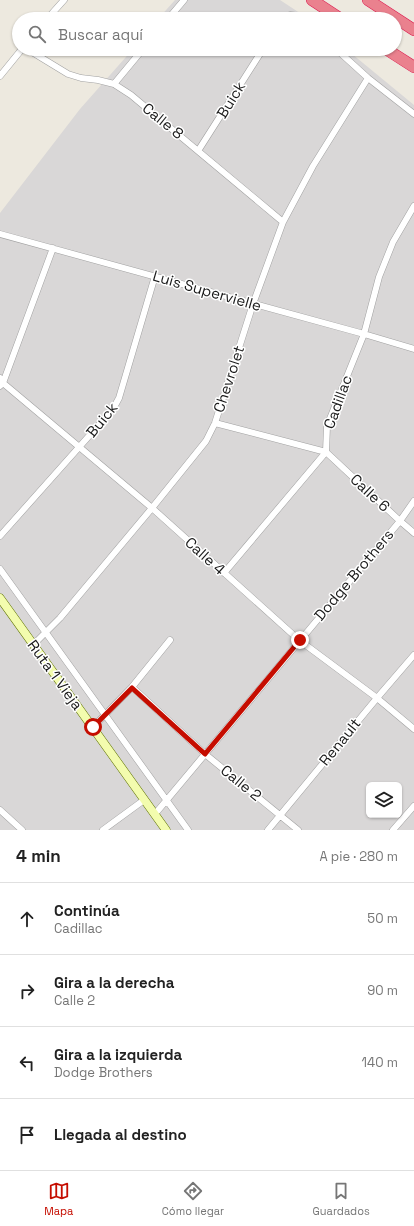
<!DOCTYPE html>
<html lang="es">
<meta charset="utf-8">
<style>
body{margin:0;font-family:"Space Grotesk",sans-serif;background:#f2f2f2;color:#222}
.controls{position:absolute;right:12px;bottom:12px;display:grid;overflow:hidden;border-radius:6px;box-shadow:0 1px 3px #0004}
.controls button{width:36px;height:36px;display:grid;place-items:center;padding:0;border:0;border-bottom:1px solid #e0e0e0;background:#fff;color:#222;font:20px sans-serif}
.stop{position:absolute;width:12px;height:12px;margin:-9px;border:3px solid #c50d00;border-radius:50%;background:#fff}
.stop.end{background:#c50d00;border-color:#fff;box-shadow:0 1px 4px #0008}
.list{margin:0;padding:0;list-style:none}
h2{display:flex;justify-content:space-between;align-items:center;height:52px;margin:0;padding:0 16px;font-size:17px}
h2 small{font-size:13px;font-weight:400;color:#767676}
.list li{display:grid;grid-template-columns:26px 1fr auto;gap:12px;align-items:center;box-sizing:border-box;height:72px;padding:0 16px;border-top:1px solid #e0e0e0}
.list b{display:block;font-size:15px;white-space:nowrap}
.list p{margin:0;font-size:13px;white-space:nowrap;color:#767676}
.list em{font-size:13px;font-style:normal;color:#767676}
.icon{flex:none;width:22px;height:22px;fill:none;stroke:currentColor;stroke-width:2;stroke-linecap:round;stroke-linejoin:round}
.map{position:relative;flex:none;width:414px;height:830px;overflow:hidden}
.search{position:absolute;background:#fff;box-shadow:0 1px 3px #0004;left:12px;right:12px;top:12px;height:44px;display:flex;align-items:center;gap:10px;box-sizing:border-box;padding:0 14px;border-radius:22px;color:#767676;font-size:15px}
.sheet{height:340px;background:#fff}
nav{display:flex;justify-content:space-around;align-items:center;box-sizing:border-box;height:56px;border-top:1px solid #e0e0e0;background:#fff;font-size:11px;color:#767676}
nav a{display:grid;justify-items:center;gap:2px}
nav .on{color:#c50d00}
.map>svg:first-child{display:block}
</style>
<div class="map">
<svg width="414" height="830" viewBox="0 0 414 830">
<rect width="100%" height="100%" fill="#ede9df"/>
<!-- residential -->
<path fill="#d9d7d7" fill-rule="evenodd" d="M175 0H280L309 19H158Z
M133 49H346L414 105V830H0V213L80 109ZM369 785H399V815H369Z"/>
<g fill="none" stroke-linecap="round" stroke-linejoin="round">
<defs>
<path id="street" d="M47 19 64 0
M168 19 184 0
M284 19 290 15 300 16 303 19
M27 49 68 74 81 78 98 80 114 84 131 95 283 222
M336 49 368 78 414 114
M0 76 22 49
M114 84 143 49
M198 151 263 49
M0 234 364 334 414 349
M0 378 3 383 152 508 299 640 377 698 414 729
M0 386 3 383 53 248
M215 423 326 452 400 521 414 533
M0 536 113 409 119 398 155 276
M0 569 188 830
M224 573 326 452 327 426 364 334 379 277 393 242 414 206
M34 644 60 618 152 508 206 441 215 423 253 304 283 222 313 166 368 78
M132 687 205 754 298 830
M93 727 132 687 170 640
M0 810 22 830
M155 814 400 521 414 501
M103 830 144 800
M268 830 377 698 414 655
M393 830 414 806"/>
<path id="secondary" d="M0 598 166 830"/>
<path id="highway" d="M312 0 341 19
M368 0 414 30
M386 49 414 67"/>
</defs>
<!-- street casing -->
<use href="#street" stroke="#a1a1a1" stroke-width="7"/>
<!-- secondary casing -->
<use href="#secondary" stroke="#5f7300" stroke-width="9"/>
<!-- highway casing -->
<use href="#highway" stroke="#dc1b50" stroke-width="12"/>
<!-- street -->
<use href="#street" stroke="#fff" stroke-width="6"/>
<!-- secondary -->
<use href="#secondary" stroke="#f3fcae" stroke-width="8"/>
<!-- highway -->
<use href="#highway" stroke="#ea818e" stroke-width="11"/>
</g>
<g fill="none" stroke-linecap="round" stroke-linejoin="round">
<!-- route -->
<path stroke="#c50d00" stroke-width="5" d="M93 727 132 688 205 754 300 640"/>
</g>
<g text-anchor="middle" stroke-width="3" stroke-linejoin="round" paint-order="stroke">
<!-- street labels -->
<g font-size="15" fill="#1a1a1a" stroke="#fff">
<text transform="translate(231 100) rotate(-58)" y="5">Buick</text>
<text transform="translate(163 121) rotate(39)" y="5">Calle 8</text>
<text transform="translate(207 291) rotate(16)" y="5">Luis Supervielle</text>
<text transform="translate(229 379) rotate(-72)" y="5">Chevrolet</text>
<text transform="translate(338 402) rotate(-70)" y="5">Cadillac</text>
<text transform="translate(102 420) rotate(-51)" y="5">Buick</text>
<text transform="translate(370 493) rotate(43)" y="5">Calle 6</text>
<text transform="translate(205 556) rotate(42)" y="5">Calle 4</text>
<text transform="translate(354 575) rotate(-50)" y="5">Dodge Brothers</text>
<text transform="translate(55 675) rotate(54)" y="5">Ruta 1 Vieja</text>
<text transform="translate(340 742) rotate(-51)" y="5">Renault</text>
<text transform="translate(241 783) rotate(39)" y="5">Calle 2</text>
</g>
</g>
</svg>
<div class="controls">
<button><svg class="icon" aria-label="layers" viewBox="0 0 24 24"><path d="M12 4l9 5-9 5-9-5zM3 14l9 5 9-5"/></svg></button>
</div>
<div class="stop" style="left:93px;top:727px"></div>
<div class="stop end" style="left:300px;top:640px"></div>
<div class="search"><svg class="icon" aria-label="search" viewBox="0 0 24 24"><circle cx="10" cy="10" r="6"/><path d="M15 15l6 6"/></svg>Buscar aquí</div>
</div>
<section class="sheet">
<h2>4 min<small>A pie · 280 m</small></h2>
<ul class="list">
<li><svg class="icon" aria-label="ahead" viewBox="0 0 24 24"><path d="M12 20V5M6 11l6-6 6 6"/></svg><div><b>Continúa</b><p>Cadillac</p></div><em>50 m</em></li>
<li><svg class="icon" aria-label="right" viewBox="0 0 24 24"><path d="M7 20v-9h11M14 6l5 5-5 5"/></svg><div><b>Gira a la derecha</b><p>Calle 2</p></div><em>90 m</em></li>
<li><svg class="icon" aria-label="left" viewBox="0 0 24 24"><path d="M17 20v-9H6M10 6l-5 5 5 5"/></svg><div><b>Gira a la izquierda</b><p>Dodge Brothers</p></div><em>140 m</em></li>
<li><svg class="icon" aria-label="arrive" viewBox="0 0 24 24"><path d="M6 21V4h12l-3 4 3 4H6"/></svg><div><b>Llegada al destino</b></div></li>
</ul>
</section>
<nav>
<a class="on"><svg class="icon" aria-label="map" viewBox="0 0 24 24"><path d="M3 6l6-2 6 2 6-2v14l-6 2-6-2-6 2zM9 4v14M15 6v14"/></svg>Mapa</a>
<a><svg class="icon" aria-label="directions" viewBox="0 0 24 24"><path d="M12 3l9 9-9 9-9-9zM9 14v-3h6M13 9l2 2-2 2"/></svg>Cómo llegar</a>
<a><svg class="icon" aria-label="saved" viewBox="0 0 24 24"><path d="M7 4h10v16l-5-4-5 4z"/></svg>Guardados</a>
</nav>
